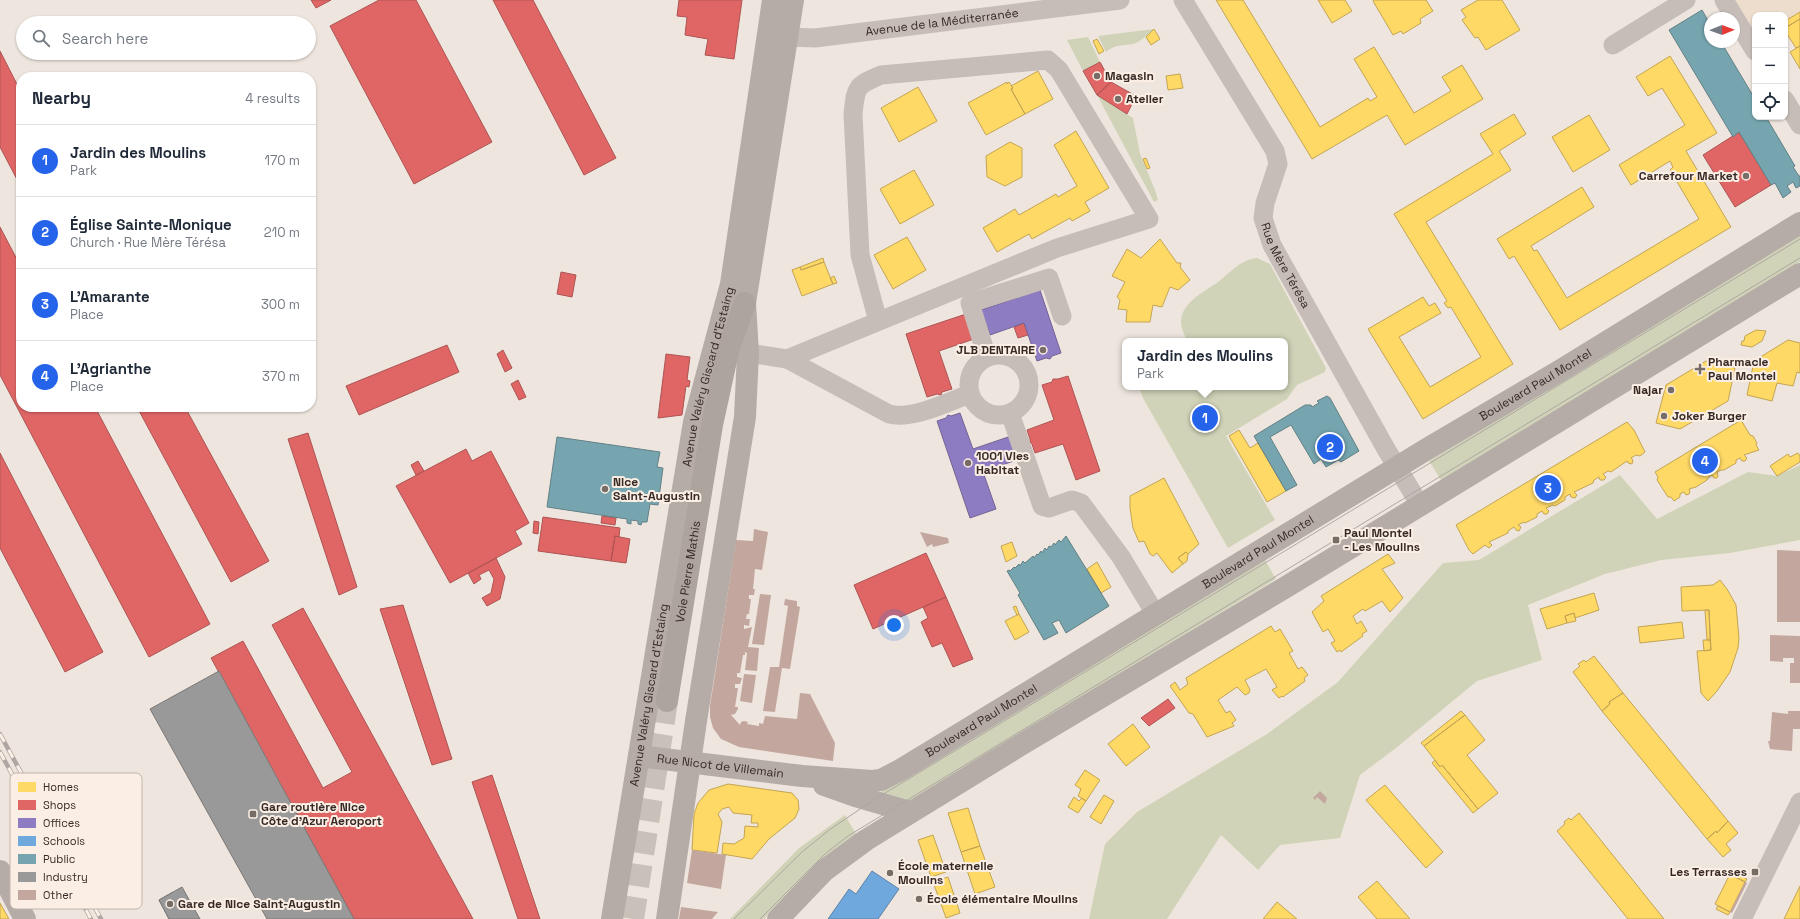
<!DOCTYPE html>
<meta charset="utf-8">
<style>
body{margin:0;font-family:"Space Grotesk",sans-serif;background:#f6f6f7;color:#1f2937}
.controls{position:absolute;right:12px;top:12px;display:grid;overflow:hidden;border-radius:8px;box-shadow:0 1px 3px #0004}
.controls button{width:36px;height:36px;display:grid;place-items:center;padding:0;border:0;border-bottom:1px solid #e0e1e3;background:#fff;color:#1f2937;font:20px sans-serif}
.compass{position:absolute;left:1704px;top:12px;width:36px;height:36px;border-radius:50%;background:#fff;box-shadow:0 1px 3px #0004;rotate:89deg}
.you{position:absolute;left:894px;top:625px;width:14px;height:14px;margin:-10px;border:3px solid #fff;border-radius:50%;background:#1a73e8;box-shadow:0 0 0 6px #1a73e833}
.badge{display:grid;place-items:center;width:26px;height:26px;border-radius:50%;background:#2563eb;color:#fff;font-size:13px;font-weight:700}
.pin{position:absolute;translate:-50% -50%;border:2px solid #fff;box-shadow:0 1px 4px #0006}
.popup{position:absolute;left:1122px;top:338px;width:166px;height:52px;box-sizing:border-box;display:grid;place-content:center;border-radius:8px;background:#fff;filter:drop-shadow(0 1px 3px #0005);font-size:13px;white-space:nowrap;color:#747a83}
.popup b{font-size:15px;color:#1f2937}
.popup::after{content:'';position:absolute;left:50%;top:100%;margin-left:-8px;border:8px solid transparent;border-top-color:#fff}
.list{margin:0;padding:0;list-style:none}
h2{display:flex;justify-content:space-between;align-items:center;height:52px;margin:0;padding:0 16px;font-size:17px}
h2 small{font-size:13px;font-weight:400;color:#747a83}
.list li{display:grid;grid-template-columns:26px 1fr auto;gap:12px;align-items:center;box-sizing:border-box;height:72px;padding:0 16px;border-top:1px solid #e0e1e3}
.list b{display:block;font-size:15px;white-space:nowrap}
.list p{margin:0;font-size:13px;white-space:nowrap;color:#747a83}
.list em{font-size:13px;font-style:normal;color:#747a83}
.icon{flex:none;width:22px;height:22px;fill:none;stroke:currentColor;stroke-width:2;stroke-linecap:round;stroke-linejoin:round}
.map{position:relative;flex:none;width:1800px;height:919px;overflow:hidden}
.search{position:absolute;background:#fff;box-shadow:0 1px 3px #0004;left:16px;top:16px;width:300px;height:44px;display:flex;align-items:center;gap:10px;box-sizing:border-box;padding:0 14px;border-radius:22px;color:#747a83;font-size:15px}
.panel{position:absolute;background:#fff;box-shadow:0 1px 3px #0004;left:16px;top:72px;width:300px;height:340px;border-radius:16px}
.map>svg:first-child{display:block}
</style>
<div class="map">
<svg width="1800" height="919" viewBox="0 0 1800 919">
<rect width="100%" height="100%" fill="#eee6de"/>
<!-- green -->
<path fill="#d0d3b7" d="M1154 29C1147 35 1142 41 1133 44 1122 46 1115 44 1106 52L1098 36Z
M1088 37 1100 62 1083 71 1067 40Z
M1097 95 1133 118 1140 154 1155 190 1158 200 1154 202Z
M1800 235V262L1441 480 1429 461Z
M1257 258 1270 264 1326 368 1325 372 1297 385 1287 399 1226 436 1275 520 1228 548 1143 398 1139 387H1285V341H1188C1183 333 1179 324 1182 315 1188 299 1205 291 1218 282 1230 273 1241 259 1257 258Z
M1800 465V540L1730 553 1661 560 1605 574 1528 605 1542 660 1477 681 1396 748 1360 775 1340 838 1280 845 1258 870 1221 835 1167 919H1089L1105 844 1137 812 1267 734 1338 682 1443 563 1479 560 1620 475 1657 519 1748 472 1777 476Z
M1265 560 1276 579 915 799 908 802 873 797Z
M845 815 856 834 810 872 764 919H730L799 848Z"/>
<!-- plaza -->
<path fill="#edddcc" d="M1724 0H1800V12L1785 21V15H1755V40Z"/>
<!-- homes -->
<path fill="#ffd966" stroke="#c3a453" d="M1216 0H1243L1320 127 1368 98 1370 101 1377 97 1354 59 1374 47 1414 113 1451 91 1442 77 1462 65 1483 99 1405 145 1387 115 1312 159Z
M1318 0H1345L1352 11 1332 23Z
M1374 0H1426L1433 11 1420 19 1421 23 1403 34 1401 31 1393 35 1373 1Z
M1478 0H1502L1520 30 1486 50 1478 37 1475 38 1462 20 1466 17 1461 10Z
M1800 12V19L1785 28V21Z
M1800 19V46L1796 48 1785 31V28Z
M1154 29 1160 39 1151 45 1146 37Z
M1097 39 1104 51 1099 54 1093 41Z
M1800 46V69L1790 52Z
M1670 56 1717 133 1686 151 1731 227 1560 330 1514 256 1509 259 1497 239 1582 187 1594 207 1531 246 1534 251 1537 250 1567 298 1699 219 1670 170 1673 167 1670 161 1631 185 1619 165 1685 125 1662 88 1648 96 1636 77Z
M1038 71 1053 99 1025 114 1011 89 1013 88 1011 86Z
M1180 74 1183 88 1168 90 1166 76Z
M1007 82V84L1009 82 1013 88 1011 89 1025 114 986 135 968 103Z
M918 87 937 121 899 142 881 108Z
M1514 114 1526 134 1499 151 1511 170 1426 222 1513 364 1423 419 1368 329 1423 297 1429 306 1435 303 1441 313 1399 337 1430 387 1481 357 1451 307 1448 308 1444 303 1447 301 1394 214 1493 154 1480 134Z
M1589 115 1610 150 1573 172 1552 137Z
M1076 131 1109 188 1085 202 1090 211 1072 221 1070 218 1032 239 1029 234 997 252 983 228 1015 209 1019 215 1056 194 1058 197 1077 186 1054 145Z
M1010 142 1022 148V177L1005 186 987 177 986 156Z
M1146 158 1150 168 1147 169 1143 159Z
M914 170 934 205 900 224 880 189Z
M907 237 926 270 893 289 874 255Z
M1160 239 1177 263H1181L1180 267 1190 280 1178 290 1170 287 1162 307 1153 305 1150 322H1126L1127 310 1118 309 1120 300 1117 297 1125 282 1112 276 1127 249 1141 258Z
M823 258 824 262 801 270 800 267Z
M824 262 833 284 802 296 792 270 800 267 801 270Z
M834 276 837 283 833 284 830 278Z
M1756 330 1766 331 1762 341 1752 347 1741 345 1742 341H1744L1745 336Z
M1788 340 1800 343V373L1797 372 1793 386 1777 383 1772 401 1747 395 1754 361Z
M1706 361 1735 368 1728 401 1680 429 1656 423 1666 385Z
M1741 420 1750 435 1753 436 1757 443 1756 445 1759 450 1744 455 1747 458 1745 461H1742L1740 458 1736 460V463L1724 470H1721L1717 472 1718 476 1717 478H1714L1712 475 1708 478 1707 480 1696 487 1689 489 1690 491 1689 494 1686 495 1684 492 1680 494V497L1674 501 1671 497H1668L1657 480 1658 477 1655 472Z
M1627 422 1634 430 1645 452 1640 456 1636 455 1631 458 1633 460 1632 464 1628 463 1627 461 1611 472 1608 471 1603 474 1606 477 1604 480H1600L1599 477 1594 480 1593 483 1574 492 1577 495 1575 498 1571 497 1570 494 1565 497V500L1555 506 1553 505 1546 508 1549 511 1547 514H1544L1542 511 1537 514V517L1525 523 1524 522 1518 525 1521 527 1519 531 1516 530 1514 527 1508 531V533L1489 542 1492 545 1489 548 1485 545 1473 554 1469 550 1456 525Z
M1239 430 1250 448 1258 443 1286 491 1267 502 1229 436Z
M1798 453 1800 456V462L1777 476 1770 466 1788 454 1790 457Z
M1164 478 1199 544 1188 554 1186 552 1178 558 1183 564 1172 573 1157 553 1153 556 1150 554 1144 541 1139 542 1133 528 1130 508V496Z
M1012 542 1017 556 1006 562 1001 546Z
M1186 552 1188 554 1187 561 1183 564 1178 558Z
M1388 554 1395 563 1382 569 1403 598 1390 612 1382 601 1365 611 1363 609 1353 616 1357 624 1361 621 1367 631 1362 634 1363 636 1341 652 1340 650 1337 652 1331 643 1335 641 1328 629 1323 632 1312 612 1324 601 1321 596Z
M1097 562 1111 587 1101 593 1087 569Z
M1720 580 1727 589 1736 605 1739 638 1738 648 1730 672 1717 691 1708 701 1701 693 1697 651 1711 650 1709 610 1682 611 1681 587 1713 585Z
M1594 593 1599 610 1575 618 1574 613 1565 616 1567 623 1547 629 1540 609Z
M1016 606 1019 614 1017 615 1013 607Z
M1705 610H1709L1710 640H1707Z
M1574 613 1576 621 1567 623 1565 616Z
M1019 614 1029 632 1015 640 1005 621Z
M1682 622 1684 638 1640 643 1638 627Z
M1271 626 1275 632 1280 629 1293 651 1289 653 1298 669 1302 667 1308 675 1304 678 1305 681 1283 697 1282 696 1279 698 1272 690 1277 687 1266 669 1245 680 1250 690 1249 693 1245 695 1237 687 1218 700 1226 713 1230 711 1236 720 1232 723 1234 726 1207 737 1193 714 1189 713 1170 686 1175 682 1180 690 1188 684 1186 678Z
M1703 640H1710L1711 650 1704 651Z
M1594 656 1623 693 1609 702 1610 704 1602 711 1573 672 1580 666 1578 664 1584 660 1586 662Z
M1623 693 1728 821 1717 833 1716 831 1707 839 1602 711 1610 704 1609 702Z
M1461 711 1465 715 1424 746 1421 743Z
M1465 715 1485 740 1467 755 1498 793 1478 809 1442 765 1440 767 1424 746Z
M1133 724 1150 747 1126 766 1108 744Z
M1435 760 1440 767 1442 765 1478 809 1473 813 1432 763Z
M1085 770 1100 780 1086 801 1078 796 1081 789 1075 785Z
M728 784 792 793 798 800 799 809 795 818 769 839 752 859 722 854 723 843 734 844 744 838 745 826 758 827V823H751L752 815 733 813 729 807 722 809 718 814 722 822 717 853 692 850 694 814 698 803 709 790Z
M1385 785 1443 852 1426 868 1366 800Z
M1104 795 1114 801 1101 824 1090 817Z
M1074 797 1079 801 1082 798 1086 801 1078 813 1068 807Z
M968 808 980 846 961 852 948 813Z
M1579 813 1664 919H1628L1557 831 1565 824 1564 822 1569 818 1571 820Z
M1728 821 1738 833 1726 844 1731 850 1723 857 1707 839 1716 831 1717 833Z
M933 835 946 872 931 877 918 840Z
M980 846 995 887 975 894 961 852Z
M1735 873 1747 879 1745 882 1733 876Z
M1730 874 1745 882 1730 912 1715 904Z
M948 877 960 913 946 918 933 882Z
M1377 881 1410 919H1377L1358 897Z
M1800 886V919H1784Z
M1277 902 1297 919H1263Z
M0 903 9 919H0Z
M1718 906 1730 912 1728 915 1716 909Z"/>
<!-- shops -->
<path fill="#e06666" stroke="#ad5453" d="M311 0H331L316 8Z
M379 0H416L492 142 414 184 330 26Z
M493 0H533L616 158 584 175Z
M679 0H742L734 59 705 55 708 39 685 35 687 17 677 16Z
M0 51 21 92V187L0 147Z
M1100 62 1111 82 1097 95 1083 71Z
M1111 82 1136 96 1127 114 1097 95Z
M1739 132 1771 185 1735 207 1703 155Z
M0 227 21 267V407H95L210 624 149 657 0 375Z
M561 272 576 275 572 297 557 294Z
M966 314 974 339 939 351 952 389 942 392 941 395 937 394 927 397 906 334Z
M1024 323 1028 335 1018 338 1014 327Z
M447 345 459 372 359 415 346 386Z
M503 350 512 368 505 372 497 354Z
M666 354 690 357 687 380 690 381 689 387 686 386 682 415 658 418Z
M1068 376 1100 471 1076 480 1063 444 1035 453 1032 444 1030 442V439L1027 430 1054 420 1042 385 1052 382 1053 379H1058Z
M518 380 526 397 519 400 511 384Z
M137 407H185L269 561 231 582Z
M308 433 357 587 339 595 288 439Z
M466 449 472 461 491 451 529 523 515 531 522 544 450 583 396 486Z
M0 453 103 652 65 672 0 548Z
M418 461 424 471 416 475 411 465Z
M602 516 616 518 615 525 601 523Z
M543 517 620 528 619 537 615 536 611 561 538 551Z
M534 521 539 522 538 534 533 533Z
M615 536 630 539 626 563 611 561Z
M926 553 946 597 873 629 854 585Z
M496 558 505 577 500 599 487 606 482 598 491 593 494 579 489 570 479 575 481 579 474 584 468 573Z
M946 597 973 659 953 667 942 643 932 647 921 622 928 618 923 607Z
M403 605 452 759 432 765 380 609Z
M303 608 473 919H354L211 658 243 641 323 788 352 772 272 625Z
M1168 699 1175 708 1149 726 1141 718Z
M492 775 540 919H518L472 782Z"/>
<!-- offices -->
<path fill="#8e7cc3" stroke="#746394" d="M1040 290 1061 353 1052 356 1050 359 1046 358 1037 361 1024 323 990 335 981 310Z
M960 413 973 449 1011 436 1019 459 983 472 996 509 970 518 937 421 946 418 948 415 951 416Z"/>
<!-- schools -->
<path fill="#6fa8dc" stroke="#5e82a5" d="M872 871 899 889 878 919H828L849 889 856 894Z"/>
<!-- public -->
<path fill="#76a5af" stroke="#638086" d="M1702 10 1710 24V42H1721L1755 99V117H1766L1795 166 1793 167 1799 176H1800V186L1796 188 1793 182 1787 186 1791 192 1783 198 1775 183 1771 185 1739 132 1733 137 1669 30Z
M1327 396 1330 398 1359 451 1341 462 1338 460 1326 467 1321 459 1314 464 1291 425 1270 437 1297 485 1286 491 1254 436 1305 405H1311L1312 407 1319 403 1317 401Z
M557 437 660 452 657 467 663 468 658 505 650 504 647 522H642L641 525 638 524V521L631 520V524L627 523V519L547 507Z
M1066 536 1109 606 1066 633 1059 620 1052 623 1058 633 1044 640 1018 595 1020 593 1007 571 1009 570 1010 571 1014 567 1015 568 1019 564 1020 566 1023 561 1025 563 1033 556 1034 558 1037 554 1038 555 1041 551 1042 553 1045 548 1047 550 1049 546 1051 547 1054 543 1055 545 1059 540 1061 542Z
M173 892 184 912 188 919H169L159 900Z"/>
<!-- industry -->
<path fill="#999" stroke="#7c7876" d="M219 671 354 919H267L150 709Z
M78 838 81 843 76 845 73 841Z
M43 857 45 862 41 865 38 860Z
M182 887 200 919H169L159 900Z"/>
<!-- building -->
<path fill="#c3a79e" d="M754 529 768 532 762 570 755 569 753 589H755L754 595H749V599H751L749 614H747L746 619H750L749 626 744 625V629L752 627 748 647 759 648 757 671 745 670 747 653 745 652V655H743L740 673H737V677L742 678 740 684H735V688H738L735 707H738V709L735 714 731 715 740 725 741 722 744 721 748 722 747 724 759 726V723L763 724 765 716 797 719 800 693 810 694 835 743 833 761 739 747 721 739 713 728 710 717V706L736 540 753 541Z
M920 532 948 538 949 543 933 547 932 544 927 547Z
M1777 550 1800 551V622H1777Z
M760 594 771 595 764 645 752 644Z
M785 599 797 601V606L800 607 790 669 782 668 775 712 763 711 770 667H779L788 606 784 605Z
M1770 635 1800 636V683H1790V663H1794V658H1783V662L1770 661Z
M744 674 756 675 752 703 740 701Z
M1788 711H1800V729H1793L1792 751 1770 749 1768 741H1770L1772 712 1788 714Z
M1320 791 1327 798 1325 804 1317 797 1315 800 1313 798Z
M692 850 726 855 721 889 687 883Z
M1745 882 1747 883 1732 913 1730 912Z
M681 907 718 912 712 919H679Z"/>
<g fill="none" stroke-linecap="round" stroke-linejoin="round">
<!-- highway-tunnel -->
<path stroke="#c9c0b9" stroke-width="22" stroke-dasharray="22 11" stroke-linecap="butt" d="M633 919 667 701"/>
<!-- minor -->
<g stroke="#c6bdb8" stroke-width="19">
<path id="s1" d="M1183 0 1275 151 1278 164 1265 203 1263 218 1272 245 1386 449 1420 505"/>
<path d="M1724 0 1755 51"/>
<path id="s2" d="M788 37 815 38 1120 0"/>
<path d="M1613 45 1686 0"/>
<path d="M1785 100 1800 125"/>
<path d="M748 353 787 359 1057 248 1149 219 1059 70 1048 60 881 75C855 86 856 87 853 114L860 255 878 321"/>
<circle cx="999" cy="385" r="30"/>
<path d="M987 357 970 303 1049 278 1062 316"/>
<path d="M787 359 889 414C913 420 947 402 970 394"/>
<path d="M1010 413 1042 506 1049 508 1072 500 1081 503 1121 557 1156 615"/>
<path d="M1742 919 1800 802"/>
</g>
<!-- major -->
<g stroke="#b5aca7" stroke-width="22">
<path id="s3" d="M639 756 802 776 872 781 881 780 902 769 1427 449 1561 370 1800 223"/>
<path d="M824 785 855 796 910 812"/>
<path d="M0 871 25 919"/>
<path id="s4" d="M612 919 694 422 731 284 773 0"/>
<path d="M667 919 696 721 745 417 748 353 745 303 793 0"/>
<path d="M778 919 825 870 866 840 1019 746 1286 587 1800 274"/>
</g>
<!-- highway -->
<path stroke="#ada49e" stroke-width="22" id="s5" d="M667 701 712 425 729 347 745 303"/>
<!-- tram -->
<path stroke="#aea6a2" stroke-width="1" d="M734 919 802 852 829 830 872 801 1800 239
M760 919 826 853 848 836 1800 258"/>
<defs>
<path id="rail" d="M0 734 101 919
M0 752 91 919"/>
</defs>
<!-- rail casing -->
<use href="#rail" stroke="#aea6a2" stroke-width="4.5"/>
<!-- rail -->
<use href="#rail" stroke="#fbefe5" stroke-width="3" stroke-dasharray="9" stroke-linecap="butt"/>
</g>
<!-- markers -->
<g fill="#776c66" stroke="#fbefe5" stroke-width="1.5">
<circle cx="1097" cy="76" r="4"/>
<circle cx="1118" cy="99" r="4"/>
<circle cx="1746" cy="176" r="4"/>
<circle cx="1043" cy="350" r="4"/>
<path d="M1698 363h4v4h4v4h-4v4h-4v-4h-4v-4h4z"/>
<circle cx="1671" cy="390" r="4"/>
<circle cx="1664" cy="416" r="4"/>
<circle cx="968" cy="463" r="4"/>
<circle cx="605" cy="489" r="4"/>
<rect x="1332" y="536" width="8" height="8" rx="2"/>
<rect x="249" y="810" width="8" height="8" rx="2"/>
<rect x="1751" y="868" width="8" height="8" rx="2"/>
<circle cx="890" cy="873" r="4"/>
<circle cx="919" cy="899" r="4"/>
<circle cx="170" cy="904" r="4"/>
</g>
<g text-anchor="middle" stroke-width="4" stroke-linejoin="round" paint-order="stroke">
<!-- street labels -->
<g font-size="12" fill="#372a26" stroke="#fbefe5">
<text dy="4" stroke="none"><textPath href="#s2" startOffset="155">Avenue de la Méditerranée</textPath></text>
<text dy="4" stroke="none"><textPath href="#s1" startOffset="299">Rue Mère Térésa</textPath></text>
<text dy="4" stroke="none"><textPath href="#s4" startOffset="551">Avenue Valéry Giscard d'Estaing</textPath></text>
<text dy="4" stroke="none"><textPath href="#s3" startOffset="1008">Boulevard Paul Montel</textPath></text>
<text dy="4" stroke="none"><textPath href="#s3" startOffset="684">Boulevard Paul Montel</textPath></text>
<text dy="4" stroke="none"><textPath href="#s5" startOffset="131">Voie Pierre Mathis</textPath></text>
<text dy="4" stroke="none"><textPath href="#s4" startOffset="227">Avenue Valéry Giscard d'Estaing</textPath></text>
<text dy="4" stroke="none"><textPath href="#s3" startOffset="360">Boulevard Paul Montel</textPath></text>
<text dy="4" stroke="none"><textPath href="#s3" startOffset="82">Rue Nicot de Villemain</textPath></text>
</g>
<!-- poi labels -->
<g font-size="12" font-weight="bold" fill="#372a26" stroke="#fbefe5" text-anchor="start">
<text x="1105" y="80">Magasin</text>
<text x="1126" y="103">Atelier</text>
<text x="1738" y="180" text-anchor="end">Carrefour Market</text>
<text x="1035" y="354" text-anchor="end">JLB DENTAIRE</text>
<text x="1708" y="366">Pharmacie<tspan x="1708" dy="14">Paul Montel</tspan></text>
<text x="1663" y="394" text-anchor="end">Najar</text>
<text x="1672" y="420">Joker Burger</text>
<text x="976" y="460">1001 Vies<tspan x="976" dy="14">Habitat</tspan></text>
<text x="613" y="486">Nice<tspan x="613" dy="14">Saint-Augustin</tspan></text>
<text x="1344" y="537">Paul Montel<tspan x="1344" dy="14">- Les Moulins</tspan></text>
<text x="261" y="811">Gare routière Nice<tspan x="261" dy="14">Côte d'Azur Aeroport</tspan></text>
<text x="898" y="870">École maternelle<tspan x="898" dy="14">Moulins</tspan></text>
<text x="1747" y="876" text-anchor="end">Les Terrasses</text>
<text x="927" y="903">École élémentaire Moulins</text>
<text x="178" y="908">Gare de Nice Saint-Augustin</text>
</g>
</g>
<!-- legend -->
<rect x="10" y="773" width="132" height="136" rx="6" fill="#fbefe5" stroke="#c0b4ac" stroke-width="1"/>
<rect x="18" y="782" width="18" height="10" fill="#ffd966"/>
<rect x="18" y="800" width="18" height="10" fill="#e06666"/>
<rect x="18" y="818" width="18" height="10" fill="#8e7cc3"/>
<rect x="18" y="836" width="18" height="10" fill="#6fa8dc"/>
<rect x="18" y="854" width="18" height="10" fill="#76a5af"/>
<rect x="18" y="872" width="18" height="10" fill="#999"/>
<rect x="18" y="890" width="18" height="10" fill="#c3a79e"/>
<g font-size="11" fill="#372a26">
<text x="43" y="791">Homes</text>
<text x="43" y="809">Shops</text>
<text x="43" y="827">Offices</text>
<text x="43" y="845">Schools</text>
<text x="43" y="863">Public</text>
<text x="43" y="881">Industry</text>
<text x="43" y="899">Other</text>
</g>
</svg>
<div class="controls">
<button>+</button>
<button>−</button>
<button><svg class="icon" aria-label="locate" viewBox="0 0 24 24"><circle cx="12" cy="12" r="6"/><path d="M12 2v4M12 18v4M2 12h4M18 12h4"/></svg></button>
</div>
<svg class="compass" viewBox="-18 -18 36 36"><path d="M0-13l5 13h-10z" fill="#e53935"/><path d="M0 13l5-13h-10z" fill="#747a83"/></svg>
<div class="you"></div>
<div class="pin badge" style="left:1205px;top:418px">1</div>
<div class="popup"><b>Jardin des Moulins</b>Park</div>
<div class="pin badge" style="left:1330px;top:447px">2</div>
<div class="pin badge" style="left:1548px;top:488px">3</div>
<div class="pin badge" style="left:1705px;top:461px">4</div>
<div class="search"><svg class="icon" aria-label="search" viewBox="0 0 24 24"><circle cx="10" cy="10" r="6"/><path d="M15 15l6 6"/></svg>Search here</div>
<section class="panel">
<h2>Nearby<small>4 results</small></h2>
<ul class="list">
<li><span class="badge">1</span><div><b>Jardin des Moulins</b><p>Park</p></div><em>170 m</em></li>
<li><span class="badge">2</span><div><b>Église Sainte-Monique</b><p>Church · Rue Mère Térésa</p></div><em>210 m</em></li>
<li><span class="badge">3</span><div><b>L'Amarante</b><p>Place</p></div><em>300 m</em></li>
<li><span class="badge">4</span><div><b>L'Agrianthe</b><p>Place</p></div><em>370 m</em></li>
</ul>
</section>
</div>
